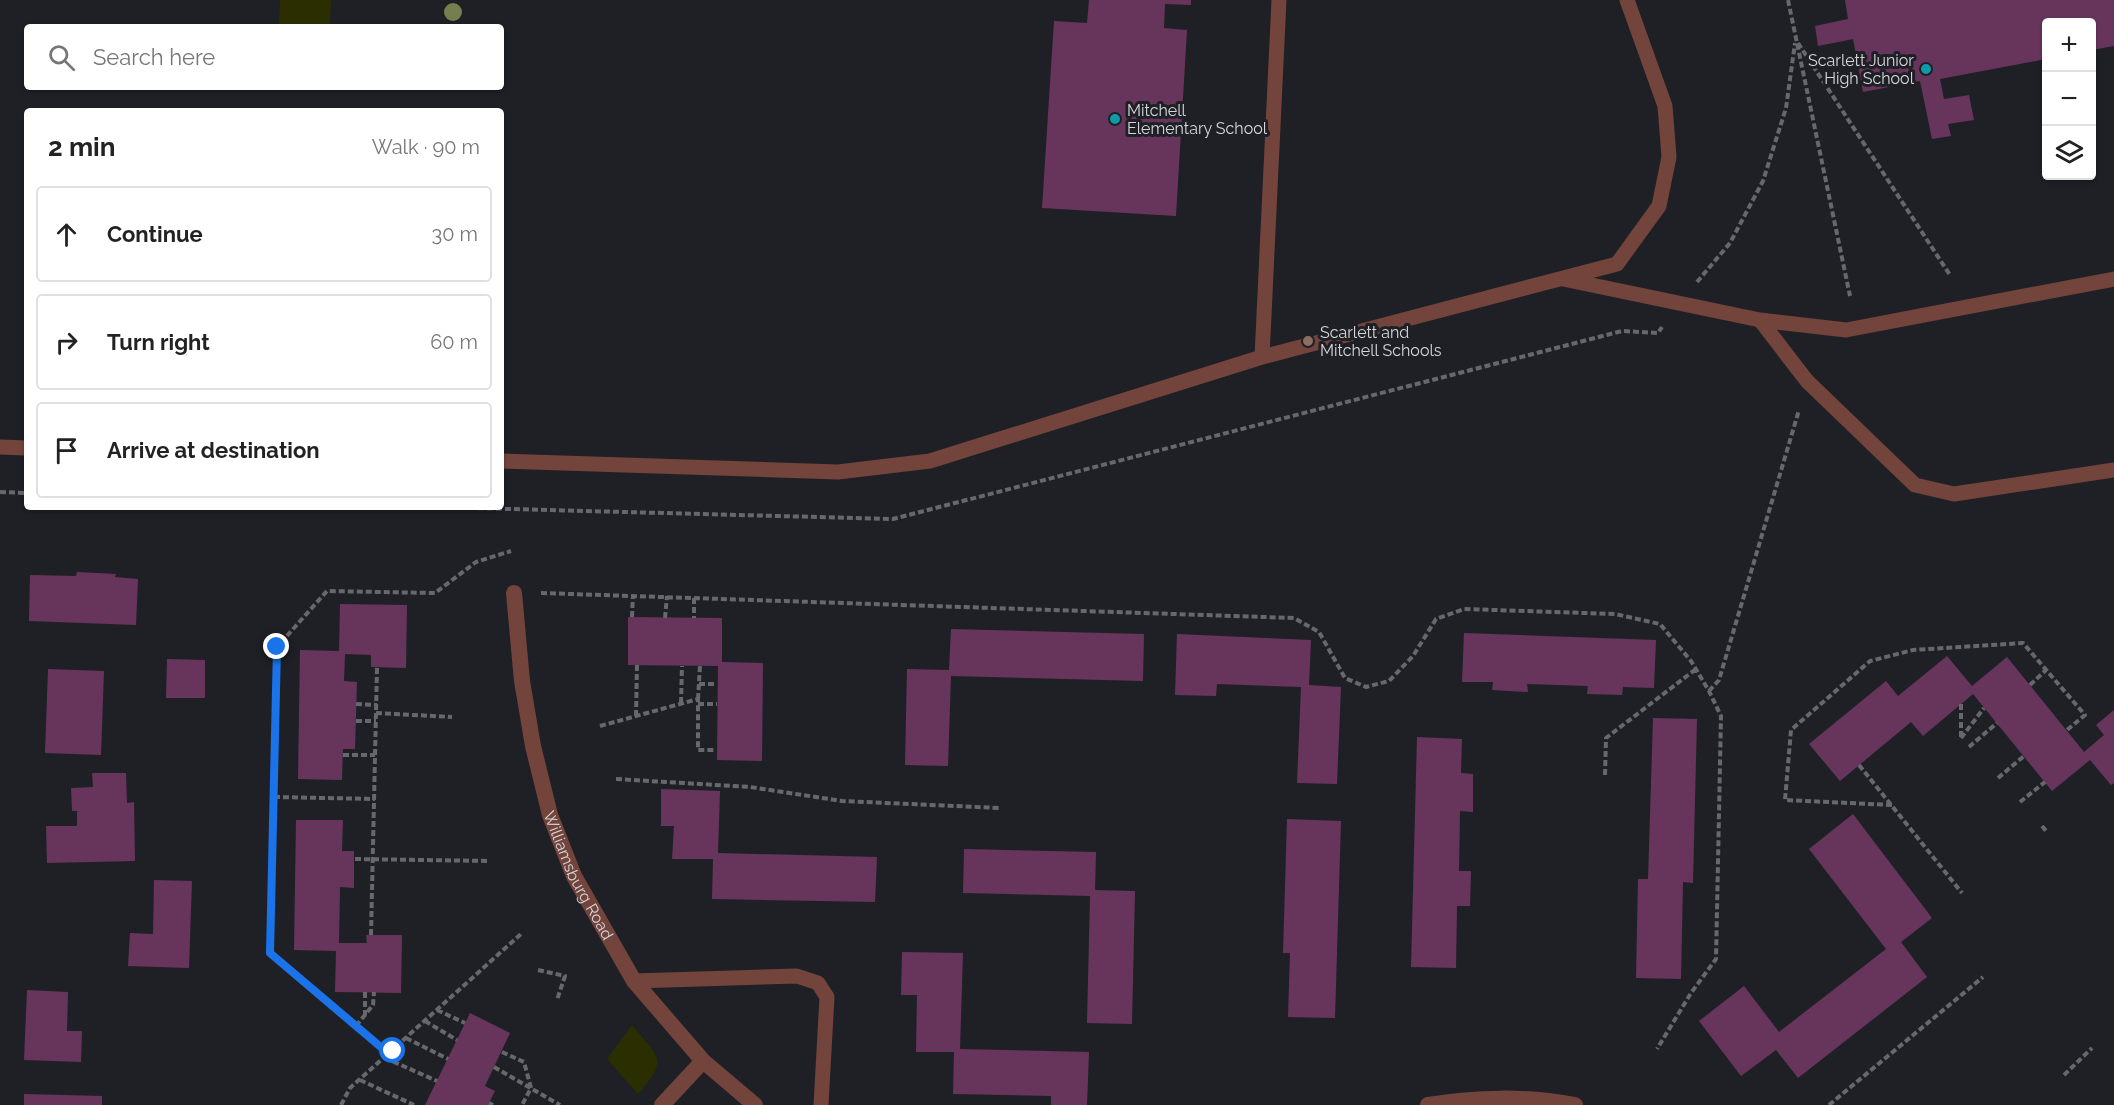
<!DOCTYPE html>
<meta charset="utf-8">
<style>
body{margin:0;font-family:Raleway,sans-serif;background:#f2f2f2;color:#222}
.controls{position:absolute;right:18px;top:18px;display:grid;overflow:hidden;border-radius:6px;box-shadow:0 2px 4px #0004}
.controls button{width:54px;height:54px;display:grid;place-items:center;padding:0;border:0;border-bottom:2px solid #e0e0e0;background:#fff;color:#222;font:30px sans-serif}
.stop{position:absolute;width:18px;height:18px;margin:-14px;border:4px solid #1a73e8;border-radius:50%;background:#fff}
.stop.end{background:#1a73e8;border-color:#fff;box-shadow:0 2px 6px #0008}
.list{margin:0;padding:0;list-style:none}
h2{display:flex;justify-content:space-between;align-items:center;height:78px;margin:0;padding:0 24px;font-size:26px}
h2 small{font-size:20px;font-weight:400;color:#767676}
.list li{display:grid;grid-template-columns:39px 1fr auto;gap:18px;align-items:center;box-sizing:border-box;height:96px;margin:0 12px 12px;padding:0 12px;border:2px solid #e0e0e0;border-radius:6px}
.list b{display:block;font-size:22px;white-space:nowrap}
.list em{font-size:20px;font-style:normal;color:#767676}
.icon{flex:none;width:33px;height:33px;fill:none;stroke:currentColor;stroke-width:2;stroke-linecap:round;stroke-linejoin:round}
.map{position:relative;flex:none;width:2114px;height:1105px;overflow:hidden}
.search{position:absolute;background:#fff;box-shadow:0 2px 4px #0004;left:24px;top:24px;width:480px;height:66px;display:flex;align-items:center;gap:15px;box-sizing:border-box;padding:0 21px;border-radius:6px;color:#767676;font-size:22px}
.panel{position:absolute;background:#fff;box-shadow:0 2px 4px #0004;left:24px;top:108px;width:480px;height:402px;border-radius:6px}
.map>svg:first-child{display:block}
</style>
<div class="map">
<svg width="2114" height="1105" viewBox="0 0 2114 1105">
<rect width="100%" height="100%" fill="#1f2026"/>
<!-- green -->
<path fill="#2b2f00" d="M280 0H331L330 24 426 25V27H279Z
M632 1025C659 1058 669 1059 638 1094L607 1059Z"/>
<!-- building -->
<path fill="#67355c" d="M1089 0H1191V5L1165 4 1164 28 1187 30 1176 216 1042 208 1054 21 1087 23Z
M1845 0H2114V46L2092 50V22H2046V59L1940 79 1944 99 1969 95 1974 120 1948 124 1951 136 1932 139 1920 81 1863 92 1853 39 1818 46 1815 26 1848 19Z
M77 572 116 574 115 577 138 579 136 625 29 621 30 575 76 576Z
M340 604 407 605 406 668 371 667V655L345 654 344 681 357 682 355 749H343L342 780 298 779 300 650 339 651Z
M628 617 722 618V662L763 663 762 761 717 760 718 666 628 665Z
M951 629 1144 634 1143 681 951 676 948 766 905 765 907 669 949 670Z
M1464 633 1656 640 1654 688 1623 687 1622 695 1587 694 1588 686 1527 684 1528 692 1492 690 1493 682H1462Z
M1177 634 1311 640 1309 685 1341 687 1337 784 1297 783 1301 687 1217 684 1216 696 1175 695Z
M1947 656 1972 686 2007 657 2084 752 2104 735 2096 725 2114 710V783L2111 785 2090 760 2052 791 1973 694 1923 736 1911 722 1840 781 1809 744 1886 681 1898 696Z
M167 659 205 660V698H166Z
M48 669 104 671 101 755 45 753Z
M1653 718 1697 719 1693 883 1683 882 1681 979 1636 978 1638 879H1648Z
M1417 737 1462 739 1461 773 1473 774V812L1460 811 1459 871H1471L1470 906H1457L1456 968 1411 967Z
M92 773H126L127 803 134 802 135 861 47 863 46 826H77V811H72L71 788 93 787Z
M661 789 720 791 718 853 877 857 875 902 712 899 713 859H672L674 826H661Z
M1853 814 1932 918 1901 942 1927 977 1798 1078 1776 1050 1741 1076 1699 1021 1744 986 1779 1032 1886 949 1809 849Z
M1287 819 1341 821 1335 1018 1288 1017 1290 953H1283Z
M296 820H343L342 851H354V888L340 887 339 943H367L366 935H402L401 993 335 992 336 951 294 950Z
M964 849 1096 852 1095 890 1135 891 1132 1024 1087 1023 1090 896 963 893Z
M154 880 192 881 189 968 128 966 130 933 153 934Z
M902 952 963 953 960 1049 1089 1052 1087 1105H1051V1096L953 1094 954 1052H916L917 995H901Z
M27 990 68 992 67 1031H82L81 1062 24 1060Z
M470 1013 510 1033 485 1086 495 1091 488 1105H425Z
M24 1094 102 1096V1105H24Z"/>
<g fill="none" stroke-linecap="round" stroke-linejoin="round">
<!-- path -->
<path stroke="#67686d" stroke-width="4" stroke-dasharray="6 3" stroke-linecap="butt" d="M1788 0 1850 296
M1798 43 1950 275
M1697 282 1730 243 1763 181 1786 108 1795 43
M0 492 27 493
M433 507 893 519 1622 331 1658 333 1662 327
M541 593 1294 618 1319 632 1345 678 1366 687 1389 681 1413 656 1436 619 1464 609 1615 614 1660 624 1691 661 1709 691 1721 716 1716 959 1691 993 1657 1049
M694 598V618
M632 617 633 595
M665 618 667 596
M699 684H717
M2030 685 2046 670
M1709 691 1719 680 1799 410
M698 699 700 666
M681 703 682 666
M356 704 377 705
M698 704H717
M376 713 452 717
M636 716 637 665
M356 721H376
M600 726 698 699V750H716
M1961 737V704
M1961 738 1984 708
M1969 747 1997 723
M343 755H375
M1859 765 1962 893
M1605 775 1606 738 1696 669
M1998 778 2024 756
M616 779 750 787 842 801 1000 808
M274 797 375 799
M2020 802 2045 782
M1892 805 1785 800 1791 730 1870 661 1913 650 2023 643 2085 715 2067 730
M2042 826 2047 832
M355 859 490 861
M371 935 377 668
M538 970 565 976 557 1000
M365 992V1015
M437 1010 465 1023
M425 1021 457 1040
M356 1026 373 1005 374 992
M406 1038 448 1059
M502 1052 524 1062 531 1088 522 1105
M389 1054 270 953 277 647 327 591 435 593 476 562 511 551
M385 1058 437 1081
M494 1067 560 1105
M2064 1075 2092 1048
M360 1080 414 1105
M489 1103 493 1105
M341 1105 350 1088 521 934
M1829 1105 1983 977"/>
<!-- service -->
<path stroke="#73443b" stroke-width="15" d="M1279 0 1262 357 1617 264 1659 206 1669 157 1665 106 1627 0
M1563 279 1760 320 1846 330 2114 279
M1760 320 1807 381 1915 485 1954 494 2114 470
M0 447 27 448
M501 461 838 472 930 461 1262 357
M634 981 797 976 818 983 827 997 821 1105"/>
<!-- minor -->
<g stroke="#73443b" stroke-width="16">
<path id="s1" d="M514 593 522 681 533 746 550 815 574 876 634 981 703 1061 755 1105"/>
<path d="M662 1105 703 1061"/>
<path d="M1428 1105C1475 1097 1528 1096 1575 1105"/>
</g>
</g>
<!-- trees -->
<circle fill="#777e4e" cx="453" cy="12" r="9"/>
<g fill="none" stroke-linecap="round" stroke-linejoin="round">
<!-- route -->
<path stroke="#1a73e8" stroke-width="8" d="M277 647 270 953 389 1054 393 1051"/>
</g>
<!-- markers -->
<g fill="#0f9aa8" stroke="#1f2026" stroke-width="2">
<circle cx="1926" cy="69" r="6"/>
<circle cx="1115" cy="119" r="6"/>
</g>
<circle fill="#8d6e63" stroke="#1f2026" stroke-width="2" cx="1308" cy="341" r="6"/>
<g text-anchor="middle" stroke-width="6" stroke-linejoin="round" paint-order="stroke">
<!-- poi labels -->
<g font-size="16" fill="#d5d6da" stroke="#1f2026" text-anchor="start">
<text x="1914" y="66" text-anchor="end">Scarlett Junior<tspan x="1914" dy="18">High School</tspan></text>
<text x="1127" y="116">Mitchell<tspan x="1127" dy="18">Elementary School</tspan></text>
<text x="1320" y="338">Scarlett and<tspan x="1320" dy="18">Mitchell Schools</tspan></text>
</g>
<!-- street labels -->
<g font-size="16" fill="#d5d6da" stroke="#1f2026">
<text dy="6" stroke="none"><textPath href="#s1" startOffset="292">Williamsburg Road</textPath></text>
</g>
</g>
</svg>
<div class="controls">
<button>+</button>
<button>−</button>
<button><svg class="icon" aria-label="layers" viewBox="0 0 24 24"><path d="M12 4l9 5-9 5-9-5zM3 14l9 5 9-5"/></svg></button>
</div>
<div class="stop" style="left:393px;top:1051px"></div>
<div class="stop end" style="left:277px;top:647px"></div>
<div class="search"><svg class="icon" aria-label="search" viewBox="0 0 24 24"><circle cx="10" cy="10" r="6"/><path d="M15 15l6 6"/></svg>Search here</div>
<section class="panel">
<h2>2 min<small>Walk · 90 m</small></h2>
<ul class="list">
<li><svg class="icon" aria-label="ahead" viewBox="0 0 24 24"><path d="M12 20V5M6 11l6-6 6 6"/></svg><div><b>Continue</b></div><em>30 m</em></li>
<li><svg class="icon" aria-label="right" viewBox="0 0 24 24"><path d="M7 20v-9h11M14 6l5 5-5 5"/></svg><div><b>Turn right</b></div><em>60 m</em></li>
<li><svg class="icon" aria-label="arrive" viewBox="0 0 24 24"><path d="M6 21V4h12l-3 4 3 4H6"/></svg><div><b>Arrive at destination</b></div></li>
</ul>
</section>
</div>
